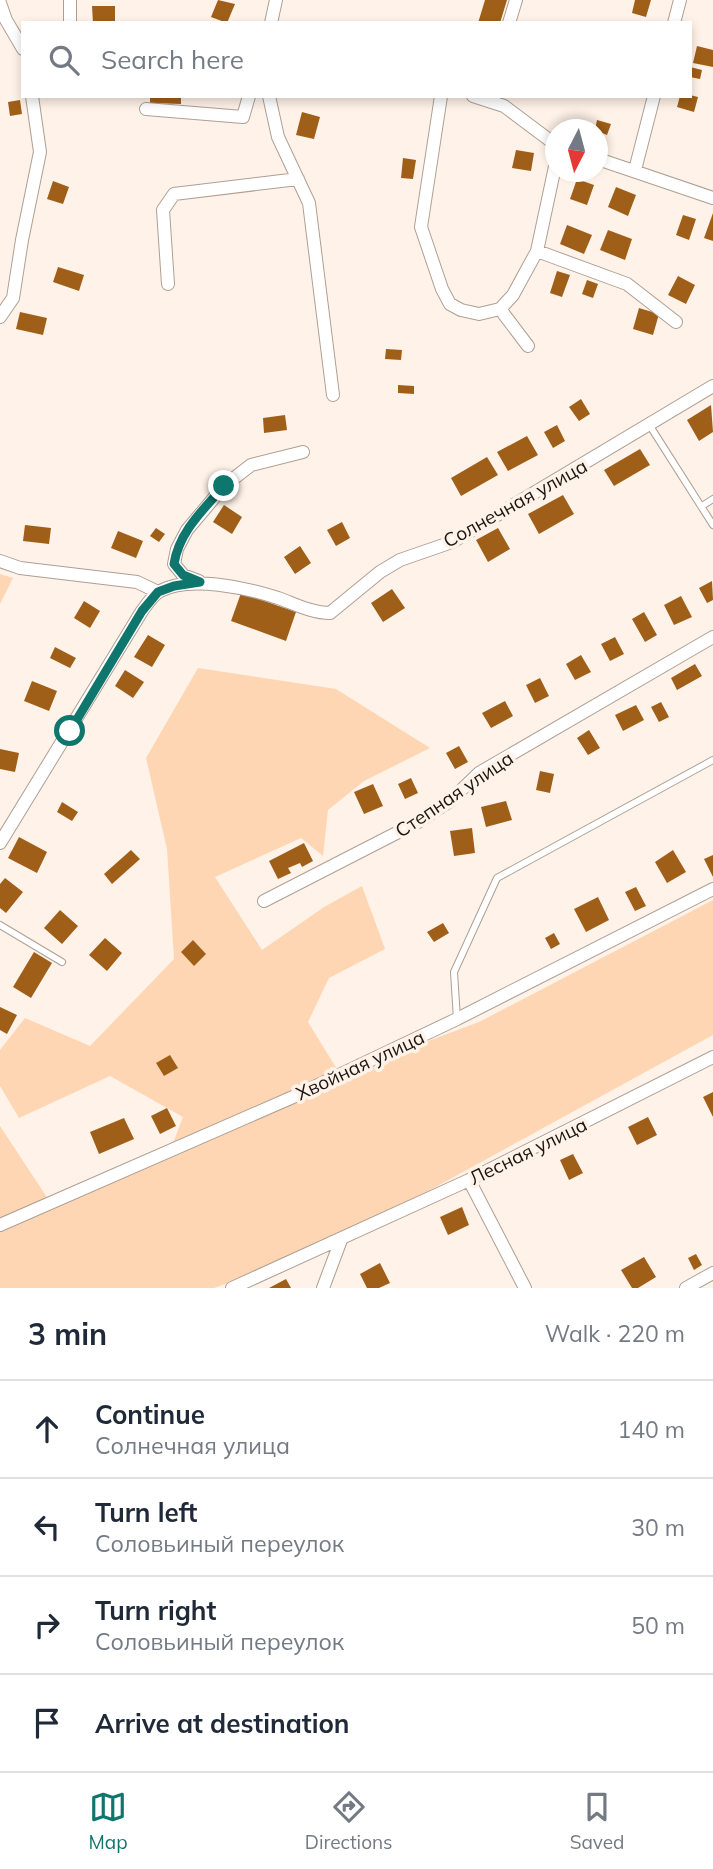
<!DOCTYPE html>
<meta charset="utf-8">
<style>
body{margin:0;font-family:Mulish,sans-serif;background:#f2f2f3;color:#1f2937}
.compass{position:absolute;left:545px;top:119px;width:63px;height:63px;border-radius:50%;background:#fff;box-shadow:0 4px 10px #0003;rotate:186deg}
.stop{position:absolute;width:21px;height:21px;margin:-16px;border:5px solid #0f766e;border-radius:50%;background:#fff}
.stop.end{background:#0f766e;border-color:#fff;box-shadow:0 2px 7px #0008}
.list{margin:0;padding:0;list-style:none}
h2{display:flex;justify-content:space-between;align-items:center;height:91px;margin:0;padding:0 28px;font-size:30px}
h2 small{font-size:23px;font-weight:400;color:#747a83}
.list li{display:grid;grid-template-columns:46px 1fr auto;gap:21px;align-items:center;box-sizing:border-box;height:98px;padding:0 28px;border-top:2px solid #e0e1e3}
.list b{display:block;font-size:26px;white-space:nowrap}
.list p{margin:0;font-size:23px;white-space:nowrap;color:#747a83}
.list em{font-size:23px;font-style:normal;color:#747a83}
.icon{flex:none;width:38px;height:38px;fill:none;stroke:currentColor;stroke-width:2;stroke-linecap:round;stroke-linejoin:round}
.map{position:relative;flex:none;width:713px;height:1288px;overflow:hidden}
.search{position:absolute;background:#fff;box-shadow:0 4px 10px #0003;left:21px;right:21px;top:21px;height:77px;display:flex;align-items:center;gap:18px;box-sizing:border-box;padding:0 24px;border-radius:0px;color:#747a83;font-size:26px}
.sheet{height:483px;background:#fff}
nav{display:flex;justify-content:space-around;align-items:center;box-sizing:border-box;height:98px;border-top:2px solid #e0e1e3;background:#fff;font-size:19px;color:#747a83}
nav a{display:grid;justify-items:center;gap:4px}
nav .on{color:#0f766e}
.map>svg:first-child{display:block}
</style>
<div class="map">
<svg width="713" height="1288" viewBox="0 0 713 1288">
<rect width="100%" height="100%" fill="#fff2e8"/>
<!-- green -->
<path fill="#ffd6b3" d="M0 574 13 578 0 604Z
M198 668 336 689 430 748 364 781 328 810 323 856 301 838 215 877 262 950 324 907 362 886 385 949 329 978 308 1022 340 1074 479 1022 713 900V1035L324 1248 214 1288H0V1126L52 1205 167 1159 183 1117 110 1076 19 1118 0 1086V1050L25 1018 90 1046 174 959 167 849 146 758Z"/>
<!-- building -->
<path fill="#a05f18" d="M218 0 235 4 227 23 211 17Z
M485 0H507L500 23H478Z
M635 0H651L646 17 632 13Z
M92 6H115V23H93Z
M697 46 713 50V67L693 63Z
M690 67 702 70 700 79 690 77Z
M690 95 698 97 694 112 677 107 680 96Z
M150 96H181V104L150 103Z
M20 100 22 114 10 116 8 102Z
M302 112 320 117 314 139 296 135Z
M597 120 611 124 607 135 595 130Z
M516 150 534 153 531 171 512 168Z
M403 158 416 160 413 179 401 178Z
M577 179 594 185 587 205 570 199Z
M53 181 69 187 63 204 47 199Z
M616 187 636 195 628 216 608 207Z
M713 213V241L704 238Z
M683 215 696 219 689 240 676 235Z
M567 225 592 235 584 254 560 244Z
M608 230 632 239 625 260 600 250Z
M58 267 84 275 79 291 53 282Z
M557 271 570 275 562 297 550 293Z
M678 276 695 285 686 304 668 295Z
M587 280 598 284 593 298 582 294Z
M639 308 659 314 653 335 633 329Z
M20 312 47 318 43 335 16 329Z
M386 349 402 350 401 360 385 359Z
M398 385 414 386V394L398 393Z
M581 399 590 414 579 421 569 407Z
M711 405 713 432 699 441 687 420Z
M285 415 287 430 264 433 263 418Z
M557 425 565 441 553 448 544 432Z
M527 436 538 455 508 471 497 452Z
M640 449 650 465 614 486 604 470Z
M487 457 498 475 461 496 451 478Z
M563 495 574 514 539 534 528 514Z
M224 505 242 517 232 534 213 522Z
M342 522 350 538 336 546 327 530Z
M25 525 51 528 49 544 23 541Z
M156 528 165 534 159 542 150 536Z
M498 528 510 549 488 562 476 540Z
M118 531 143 541 136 558 111 548Z
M300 546 311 563 295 574 284 557Z
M712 581 713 600 707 603 699 588Z
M392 589 405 608 383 622 371 603Z
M241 593 296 612 286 641 231 621Z
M681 596 692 617 674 625 664 605Z
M84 601 100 611 90 628 74 618Z
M644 612 657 635 645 642 632 619Z
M148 635 165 645 152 667 134 657Z
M615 637 624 654 610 661 601 644Z
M55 647 76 658 70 668 50 658Z
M581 655 591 672 575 680 566 664Z
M695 664 702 676 677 690 671 678Z
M125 670 144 682 133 698 115 686Z
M540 678 549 696 535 703 526 685Z
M32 681 57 691 49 711 24 701Z
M505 701 513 716 491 728 482 713Z
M661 702 669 717 659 722 651 707Z
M636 705 644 720 623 731 615 715Z
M589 730 600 748 588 755 577 738Z
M459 746 468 762 455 769 446 753Z
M0 749 19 753 15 772 0 769Z
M540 771 554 774 550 793 536 790Z
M411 778 418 793 405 799 398 784Z
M373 784 383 806 364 814 354 792Z
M506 801 512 820 486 827 481 807Z
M62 802 78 812 72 821 57 812Z
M472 828 475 853 454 856 450 831Z
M19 837 47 852 37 873 8 858Z
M304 843 313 861 302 867 300 863 288 868 291 873 278 879 269 861Z
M131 850 140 859 112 884 104 874Z
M673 850 686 872 667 883 655 862Z
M713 855V877L704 859Z
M5 878 23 892 6 913 0 908V884Z
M636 887 646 906 635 911 625 892Z
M598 897 609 920 586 932 574 909Z
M60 910 78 926 62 944 44 928Z
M443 923 449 933 434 942 427 932Z
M554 933 560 944 551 949 545 938Z
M105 938 122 953 107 971 89 955Z
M193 940 206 954 194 966 181 952Z
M34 952 52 963 31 998 13 987Z
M0 1007 17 1015 7 1034 0 1030Z
M170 1055 178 1068 164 1076 156 1063Z
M713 1092V1117L703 1097Z
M167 1108 176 1126 160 1134 151 1116Z
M648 1117 657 1135 637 1145 628 1127Z
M124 1118 134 1139 99 1154 90 1132Z
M573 1154 583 1173 569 1180 560 1160Z
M462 1207 469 1225 448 1235 440 1217Z
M696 1254 702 1265 694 1270 688 1258Z
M644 1257 656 1277 638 1288H632L621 1270Z
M380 1263 390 1283 379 1288H367L360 1274Z
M286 1279 291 1288H269Z"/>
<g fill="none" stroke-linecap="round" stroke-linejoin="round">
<defs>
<path id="lane" d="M650 426 713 525
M702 506 713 499
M0 925 62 962
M457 1019 454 972 497 878 713 760"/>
<path id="street" d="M70 0V23
M0 3 6 20 23 49
M271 23 276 0
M509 23 516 0
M674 23 680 0
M269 96 278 137 309 203 333 395
M441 96 421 227 442 289 450 304 461 310 479 314 500 309 513 295 537 251 556 162
M473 96 504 106 556 145
M146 109 243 117 249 96
M598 159 713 198
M635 170 654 96
M537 251 627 284 676 322
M168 284 163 210 174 194 298 179
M500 309 528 346
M0 317 13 298 22 240 40 152 32 96
M0 561 20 568 137 582 158 592
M199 581 183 575 174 564 177 549 187 530 224 486 251 465 303 452
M0 843 142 611C147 604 153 595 160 591 190 575 247 588 278 598 295 604 312 613 330 613L380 572 400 560 452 542 713 386
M264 901 418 822 450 801 479 773 713 637
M469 1180 525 1288
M0 1225 293 1097 457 1019 713 889
M232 1288 469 1180 713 1057
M323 1288 341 1240
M686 1288 713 1273"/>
</defs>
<!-- lane casing -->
<use href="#lane" stroke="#ae9f93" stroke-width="8"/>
<!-- street casing -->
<use href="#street" stroke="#ae9f93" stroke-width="14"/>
<!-- lane -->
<use href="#lane" stroke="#fff" stroke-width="6"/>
<!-- street -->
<use href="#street" stroke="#fff" stroke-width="12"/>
</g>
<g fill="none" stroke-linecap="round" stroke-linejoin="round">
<!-- route -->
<path stroke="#0f766e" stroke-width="9" d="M70 731 142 611 158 592 174 586 200 582 183 575 174 564C179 532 203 510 224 486"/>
</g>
<g text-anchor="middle" stroke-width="7" stroke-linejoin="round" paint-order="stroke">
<!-- street labels -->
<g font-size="19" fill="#1b1611" stroke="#fff2e8">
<text transform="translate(515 503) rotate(-29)" y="7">Солнечная улица</text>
<text transform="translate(454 794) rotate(-34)" y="7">Степная улица</text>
<text transform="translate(360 1065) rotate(-25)" y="7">Хвойная улица</text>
<text transform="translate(528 1151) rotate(-26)" y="7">Лесная улица</text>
</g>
</g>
</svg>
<svg class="compass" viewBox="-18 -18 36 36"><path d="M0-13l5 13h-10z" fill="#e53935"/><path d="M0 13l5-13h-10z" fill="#747a83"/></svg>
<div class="stop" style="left:70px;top:731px"></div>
<div class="stop end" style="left:224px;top:486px"></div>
<div class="search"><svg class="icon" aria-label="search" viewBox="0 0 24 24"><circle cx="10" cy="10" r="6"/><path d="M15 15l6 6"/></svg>Search here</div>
</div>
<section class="sheet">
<h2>3 min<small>Walk · 220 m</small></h2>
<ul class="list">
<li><svg class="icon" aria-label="ahead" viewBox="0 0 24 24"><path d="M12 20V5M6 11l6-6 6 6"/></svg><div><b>Continue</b><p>Солнечная улица</p></div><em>140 m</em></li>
<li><svg class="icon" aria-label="left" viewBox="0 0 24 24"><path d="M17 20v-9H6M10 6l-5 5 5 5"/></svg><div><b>Turn left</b><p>Соловьиный переулок</p></div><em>30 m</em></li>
<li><svg class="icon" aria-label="right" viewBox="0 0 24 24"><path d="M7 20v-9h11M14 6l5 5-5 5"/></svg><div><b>Turn right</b><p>Соловьиный переулок</p></div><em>50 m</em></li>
<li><svg class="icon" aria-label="arrive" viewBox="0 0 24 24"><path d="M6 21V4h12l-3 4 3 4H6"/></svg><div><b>Arrive at destination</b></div></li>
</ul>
</section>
<nav>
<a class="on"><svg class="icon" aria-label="map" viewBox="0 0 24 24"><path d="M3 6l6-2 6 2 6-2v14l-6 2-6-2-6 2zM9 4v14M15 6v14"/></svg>Map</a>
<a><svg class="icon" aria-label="directions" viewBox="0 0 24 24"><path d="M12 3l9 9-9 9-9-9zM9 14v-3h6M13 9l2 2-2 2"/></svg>Directions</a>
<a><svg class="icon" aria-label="saved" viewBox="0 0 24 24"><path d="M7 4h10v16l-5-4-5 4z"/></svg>Saved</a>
</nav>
